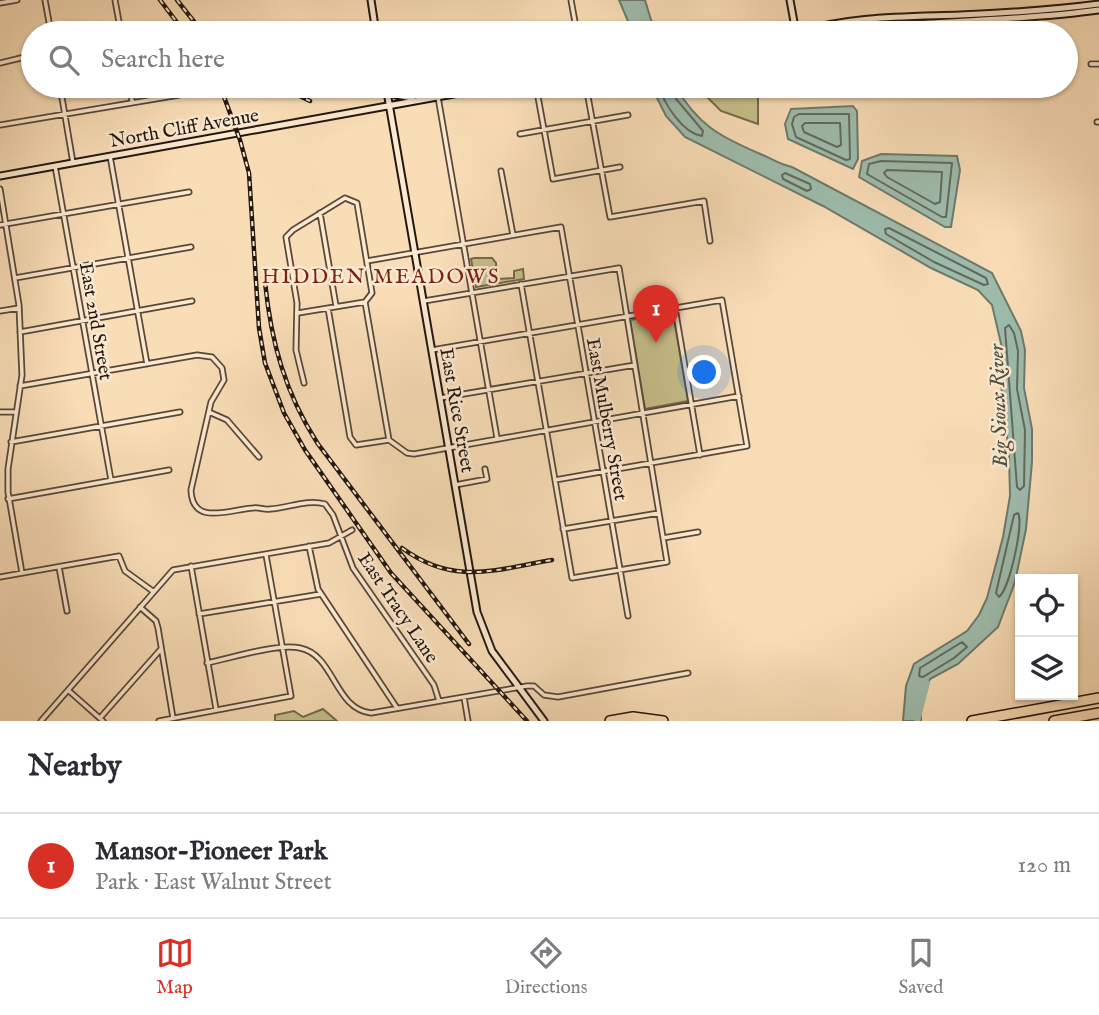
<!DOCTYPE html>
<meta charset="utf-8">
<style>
body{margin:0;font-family:"IM FELL English",serif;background:#f7f7f7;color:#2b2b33}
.controls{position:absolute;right:21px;bottom:21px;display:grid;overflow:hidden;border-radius:0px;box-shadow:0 2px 5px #0004}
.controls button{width:63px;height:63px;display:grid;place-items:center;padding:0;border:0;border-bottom:2px solid #e1e1e2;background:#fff;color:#2b2b33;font:35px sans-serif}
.you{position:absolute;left:705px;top:373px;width:24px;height:24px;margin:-18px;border:5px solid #fff;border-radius:50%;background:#1a73e8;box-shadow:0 0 0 10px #1a73e833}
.badge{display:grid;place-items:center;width:46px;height:46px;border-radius:50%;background:#d93025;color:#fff;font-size:23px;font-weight:700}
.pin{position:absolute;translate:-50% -58px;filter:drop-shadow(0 2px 4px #0008)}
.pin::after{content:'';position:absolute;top:37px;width:24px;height:21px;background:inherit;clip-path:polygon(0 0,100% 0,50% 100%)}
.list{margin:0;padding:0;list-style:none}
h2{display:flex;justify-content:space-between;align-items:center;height:91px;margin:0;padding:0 28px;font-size:30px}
h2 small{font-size:23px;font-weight:400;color:#7c7c81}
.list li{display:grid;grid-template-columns:46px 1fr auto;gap:21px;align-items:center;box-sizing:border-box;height:105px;padding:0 28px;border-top:2px solid #e1e1e2}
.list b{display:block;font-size:26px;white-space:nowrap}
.list p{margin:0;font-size:23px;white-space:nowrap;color:#7c7c81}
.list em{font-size:23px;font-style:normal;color:#7c7c81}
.icon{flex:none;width:38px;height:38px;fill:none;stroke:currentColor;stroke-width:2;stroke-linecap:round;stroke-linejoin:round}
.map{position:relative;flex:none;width:1099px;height:721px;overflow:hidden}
.search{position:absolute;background:#fff;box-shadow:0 2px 5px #0004;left:21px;right:21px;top:21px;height:77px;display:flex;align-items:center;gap:18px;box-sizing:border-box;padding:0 24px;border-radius:38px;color:#7c7c81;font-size:26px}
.sheet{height:196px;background:#fff}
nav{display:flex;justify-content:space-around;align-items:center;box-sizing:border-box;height:98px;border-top:2px solid #e1e1e2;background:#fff;font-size:19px;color:#7c7c81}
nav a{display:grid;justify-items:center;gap:4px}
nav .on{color:#d93025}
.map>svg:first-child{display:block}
</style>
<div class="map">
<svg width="1099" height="721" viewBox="0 0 1099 721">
<rect width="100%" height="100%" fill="#f9ddb7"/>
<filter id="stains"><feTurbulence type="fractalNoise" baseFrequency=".00286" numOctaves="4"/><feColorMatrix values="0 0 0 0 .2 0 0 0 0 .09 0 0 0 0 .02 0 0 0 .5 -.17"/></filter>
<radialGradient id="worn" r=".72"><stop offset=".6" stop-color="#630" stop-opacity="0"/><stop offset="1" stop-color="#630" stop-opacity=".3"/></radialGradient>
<!-- green -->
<path fill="#c6be89" stroke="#746a4c" stroke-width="2" d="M696 86H758V124L721 111Z
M474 258H492L496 263 497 279 514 278V271L523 269 524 279 476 287 471 259Z
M673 313 688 401 645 409 630 320Z
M323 709 337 721H275V715L294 711 303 717Z"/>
<!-- water -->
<path fill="#9ebcad" stroke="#6c7a6e" stroke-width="2" d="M619 0H645L655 33H633Z
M651 86H675C698 125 719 136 758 153 771 158 778 164 792 167L992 273 1021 331 1025 350 1024 388 1032 429V462L1026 529 1015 582 998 627 958 664 930 679 921 698V721H903L906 686 914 664 967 631 979 615 987 598 1003 537 1010 496 1009 455 1000 374 1003 352 992 305 978 290 931 268 823 206 685 137 666 116Z
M853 106 857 111 858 159 853 169 788 139 785 124 791 109Z
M881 154 957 156 960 170 951 227H945L859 177 862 161Z"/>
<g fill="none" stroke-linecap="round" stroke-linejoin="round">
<!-- shore -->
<path stroke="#606a5e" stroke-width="2" d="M658 86C665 104 682 133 702 136L703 131 672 94 669 86
M799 114H849L850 159 846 160 796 137 792 124 794 117Z
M805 123H840L841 145 837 147 804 132 802 126Z
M881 161 952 163 946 217H942L867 174 869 164Z
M887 170 942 172 940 202 935 204 887 177 884 173Z
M785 173 810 184 811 189 807 191 783 179 782 175Z
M889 228 986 278 988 284 984 285 934 262 886 234 885 229Z
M1009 325 1014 333 1018 351 1017 389 1025 430 1024 486 1020 490 1017 487 1005 328Z
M1018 513C1024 524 1009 590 999 597L996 593 1014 515Z
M962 642 967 647 954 658 923 677 919 676 920 668Z"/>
<!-- river -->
<path stroke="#9ebcad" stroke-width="6" d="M917 721 927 683"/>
<defs>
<path id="street" d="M45 0 51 33
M115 0 121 33
M571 0 577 33
M0 3 17 0
M0 63 33 55
M1091 64H1099
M60 86 73 163
M130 86 132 101
M536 86 553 179 620 167
M586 86 610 217 704 201 710 241
M438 97 497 438
M1097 122H1099
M0 125 179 95
M520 134 628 115
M110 156 147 364
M55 166 111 480
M501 171 513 235
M0 189 19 305 22 375 8 469V492L22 573
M320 213 336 306
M0 225 189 192
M367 261 561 227 628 616
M15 278 191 247
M424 301 619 268 667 562 572 578 521 284
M365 302 389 440
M328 308 350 437 356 445 389 440 407 453 414 454 739 396
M675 308 700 455
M0 311 19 308
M298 313 365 302
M20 332 192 301
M432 350 722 300 747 446 555 480
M304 383 296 350 297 303 286 237 293 230 345 198 357 203 372 293 365 302
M20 386 197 355 212 357 222 368 224 380 211 402 191 490C192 527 231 509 253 508 259 507 264 510 270 509 288 508 307 499 325 504L333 515 353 568 434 685 439 701
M440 398 635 365
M0 412H15
M209 412 227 420 259 457
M11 442 180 412
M455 485 487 479 485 469
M8 499 169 470
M563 529 659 513
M663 538 698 532
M309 546 318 589 397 708
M191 566 216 709
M59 567 67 611
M0 577 119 556 125 571 154 592
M140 607 156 621 158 628 173 718
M199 614 321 594
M207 663C232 658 277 643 300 648 335 655 334 709 371 713L527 686H534L544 695 558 697 688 673
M68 690 103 721
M464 697 468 721
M100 718 161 649
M41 721 173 570 329 543 352 530
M159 721 291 696 266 555"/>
<path id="secondary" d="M371 0 376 33
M790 0 796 33
M796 33C847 16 907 17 960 15 1007 13 1053 10 1099 4
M818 33C911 20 1006 23 1099 10
M386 86 477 612 492 651 544 721
M388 86 396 95 412 98
M0 176 498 86"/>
<path id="highway" d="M610 721 633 717 663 721
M972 721 1099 698
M1054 721 1099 713"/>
</defs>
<!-- street casing -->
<use href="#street" stroke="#584839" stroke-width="7"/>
<!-- secondary casing -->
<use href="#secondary" stroke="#22170f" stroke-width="9"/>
<!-- highway casing -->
<use href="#highway" stroke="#22170f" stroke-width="12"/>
<!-- street -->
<use href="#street" stroke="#fbe9d0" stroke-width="3.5"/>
<!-- secondary -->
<use href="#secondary" stroke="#fbe9d0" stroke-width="5"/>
<!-- highway -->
<use href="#highway" stroke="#f9ddb7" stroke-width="9"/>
<defs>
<path id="rail" d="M160 0 185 33
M177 0 203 33
M220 86 240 140 249 173 259 328 265 363 284 413 305 450 391 573 527 721
M279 86 310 101
M265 282C271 342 285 393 318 444L469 644
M402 548C454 586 494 570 552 560"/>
</defs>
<!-- rail casing -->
<use href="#rail" stroke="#22170f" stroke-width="4.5"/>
<!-- rail -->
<use href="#rail" stroke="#fbe9d0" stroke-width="2" stroke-dasharray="5" stroke-linecap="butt"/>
</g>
<g text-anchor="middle" stroke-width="5" stroke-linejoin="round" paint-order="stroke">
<!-- street labels -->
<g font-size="19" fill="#22170f" stroke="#fbe9d0">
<text transform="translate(184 127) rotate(-10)" y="7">North Cliff Avenue</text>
<text transform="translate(97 321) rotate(80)" y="7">East 2nd Street</text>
<text transform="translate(458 410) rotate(80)" y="7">East Rice Street</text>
<text transform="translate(608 419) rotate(80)" y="7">East Mulberry Street</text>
<text transform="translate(399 607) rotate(56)" y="7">East Tracy Lane</text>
</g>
<!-- neighbourhood labels -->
<g font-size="21" letter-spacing="2" fill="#7a1f14" stroke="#fbe9d0">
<text x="381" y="283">HIDDEN MEADOWS</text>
</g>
<!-- water labels -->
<g font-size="21" font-style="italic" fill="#4d5146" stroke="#fbe9d0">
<text transform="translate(998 406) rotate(-92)" y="7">Big Sioux River</text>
</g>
</g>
<rect width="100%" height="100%" filter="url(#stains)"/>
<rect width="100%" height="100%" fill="url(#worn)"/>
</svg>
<div class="controls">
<button><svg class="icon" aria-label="locate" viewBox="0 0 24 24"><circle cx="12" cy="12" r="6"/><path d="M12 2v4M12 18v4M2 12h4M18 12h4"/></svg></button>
<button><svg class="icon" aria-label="layers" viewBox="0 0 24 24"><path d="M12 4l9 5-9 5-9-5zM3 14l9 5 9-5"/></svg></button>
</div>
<div class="you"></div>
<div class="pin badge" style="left:656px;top:343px">1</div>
<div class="search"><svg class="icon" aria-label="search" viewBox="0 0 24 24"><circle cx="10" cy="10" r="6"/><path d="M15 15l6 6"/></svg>Search here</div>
</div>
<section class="sheet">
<h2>Nearby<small></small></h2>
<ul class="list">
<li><span class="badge">1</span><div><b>Mansor-Pioneer Park</b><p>Park · East Walnut Street</p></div><em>120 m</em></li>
</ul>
</section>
<nav>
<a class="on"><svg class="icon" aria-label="map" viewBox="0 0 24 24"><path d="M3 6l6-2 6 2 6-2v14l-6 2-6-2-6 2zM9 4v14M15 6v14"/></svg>Map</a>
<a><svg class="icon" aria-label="directions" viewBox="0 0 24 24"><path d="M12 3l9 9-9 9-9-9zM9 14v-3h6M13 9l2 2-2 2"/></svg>Directions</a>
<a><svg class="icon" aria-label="saved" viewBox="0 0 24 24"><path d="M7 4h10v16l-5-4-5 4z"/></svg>Saved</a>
</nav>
